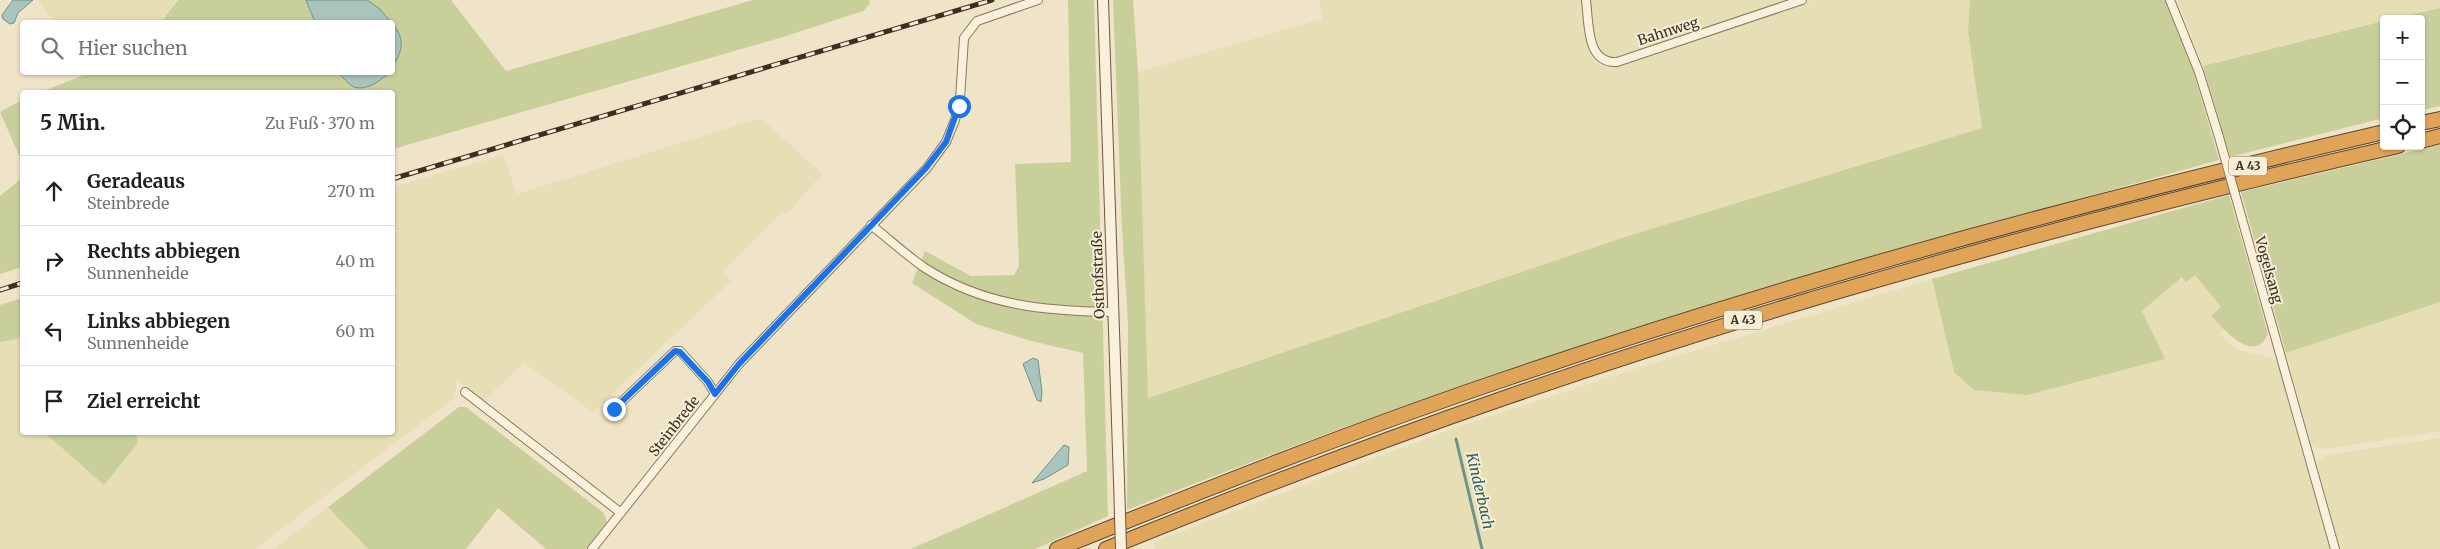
<!DOCTYPE html>
<html lang="de">
<meta charset="utf-8">
<style>
body{margin:0;font-family:Merriweather,serif;background:#f6f6f6;color:#202124}
.controls{position:absolute;right:15px;top:15px;display:grid;overflow:hidden;border-radius:5px;box-shadow:0 1px 4px #0004}
.controls button{width:45px;height:45px;display:grid;place-items:center;padding:0;border:0;border-bottom:1px solid #e0e0e0;background:#fff;color:#202124;font:25px sans-serif}
.stop{position:absolute;width:15px;height:15px;margin:-11px;border:4px solid #1a73e8;border-radius:50%;background:#fff}
.stop.end{background:#1a73e8;border-color:#fff;box-shadow:0 1px 5px #0008}
.list{margin:0;padding:0;list-style:none}
h2{display:flex;justify-content:space-between;align-items:center;height:65px;margin:0;padding:0 20px;font-size:21px}
h2 small{font-size:16px;font-weight:400;color:#757577}
.list li{display:grid;grid-template-columns:32px 1fr auto;gap:15px;align-items:center;box-sizing:border-box;height:70px;padding:0 20px;border-top:1px solid #e0e0e0}
.list b{display:block;font-size:19px;white-space:nowrap}
.list p{margin:0;font-size:16px;white-space:nowrap;color:#757577}
.list em{font-size:16px;font-style:normal;color:#757577}
.icon{flex:none;width:28px;height:28px;fill:none;stroke:currentColor;stroke-width:2;stroke-linecap:round;stroke-linejoin:round}
.map{position:relative;flex:none;width:2440px;height:549px;overflow:hidden}
.search{position:absolute;background:#fff;box-shadow:0 1px 4px #0004;left:20px;top:20px;width:375px;height:55px;display:flex;align-items:center;gap:12px;box-sizing:border-box;padding:0 18px;border-radius:5px;color:#757577;font-size:19px}
.panel{position:absolute;background:#fff;box-shadow:0 1px 4px #0004;left:20px;top:90px;width:375px;height:345px;border-radius:5px}
.map>svg:first-child{display:block}
</style>
<div class="map">
<svg width="2440" height="549" viewBox="0 0 2440 549">
<rect width="100%" height="100%" fill="#f0e4c8"/>
<!-- farmland -->
<path fill="#e6deb5" d="M38 0H177L160 22H54Z
M1319 0H1583L1592 56 1597 64 1608 67 1813 0H1970L1968 32 1982 128 1625 237 1147 398 1138 72 1322 19Z
M1588 0H1794L1608 60 1596 49Z
M2177 0H2440V8L2394 19H2384V21L2203 66Z
M761 118 822 174 786 215 782 212 722 272 731 281 593 412 524 363 483 401 457 380 454 398 255 549H0V342L22 338V432L45 433 104 484 138 443 136 433 392 432 393 187 503 155 517 194Z
M2196 275 2222 307 2211 316 2224 330 2219 334 2237 349 2271 358 2276 361 2279 368 2330 549H1155V541L1454 428 1644 366 1932 279 1954 371 2027 395 2164 359 2142 311 2182 277Z
M2440 302V431L2332 448 2321 449 2312 446 2286 353Z
M2440 438V549H2340L2318 469 2317 463 2321 458 2327 455Z
M328 507 368 549H274Z"/>
<!-- green -->
<path fill="#c9cf9b" d="M178 0H451L506 71 753 0H869L870 4 863 11 783 37 393 149 392 92H41L89 73 392 72V22H161Z
M1068 0H1094L1108 516 1035 549H911L1087 471 1083 353 1031 341 976 324 912 283 925 251 971 276 1014 275 1019 266 1015 164 1071 162Z
M1113 0H1133L1138 72 1148 398 1625 237 1982 128 1968 32 1970 0H2165L2193 70 2219 160C2054 206 1889 250 1725 301 1523 363 1323 432 1127 510L1128 323 1122 229Z
M2440 8V106L2421 110V19H2394Z
M2384 21V118L2230 157 2203 66Z
M22 100V162L0 112Z
M2440 145V302L2286 353 2241 192Z
M22 178V267L0 274V196Z
M2229 195 2268 334C2255 365 2224 330 2211 316L2221 307 2195 275 2186 282 2182 277 2142 311 2165 359 2027 395 1974 390 1954 372 1932 279Z
M22 298V338L0 342V305Z
M459 407H466L604 513 607 522 586 549H546L498 508 466 549H368L328 507Z
M45 433H136L138 443 104 485Z"/>
<!-- water -->
<path fill="#a9c4bc" stroke="#6f938a" d="M13 0H33L18 13 14 23 10 24 3 19 2 15Z
M306 0H367L380 9 391 22H315Z
M393 24C405 39 403 50 393 66Z
M338 73H388C381 81 366 91 354 87 348 84 343 77 338 73Z
M1033 358 1038 360 1042 392 1041 402 1037 400 1023 364Z
M1064 445 1069 447 1068 465 1044 479 1032 483Z"/>
<g fill="none" stroke-linecap="round" stroke-linejoin="round">
<!-- stream -->
<path stroke="#6f938a" stroke-width="3" d="M1456 439 1482 549"/>
<defs>
<path id="street" d="M1586 0C1589 23 1586 64 1617 62L1802 0
M2170 0 2199 72 2219 137
M2242 219 2335 549
M871 225C889 239 906 255 925 268 984 306 1045 311 1113 312
M465 392 621 513
M614 409 675 351H680L708 382 715 394
M592 549 739 364 927 168 946 142 955 120 960 99 964 38 977 21 1038 0"/>
<path id="secondary" d="M1103 0 1119 481"/>
<path id="highway" d="M2421 123 2440 119
M2421 141 2440 136
M1057 549C1204 490 1352 431 1502 380 1791 281 2086 201 2384 132
M1106 549C1238 495 1371 444 1507 397 1798 296 2097 215 2398 146"/>
</defs>
<!-- street casing -->
<use href="#street" stroke="#8d765c" stroke-width="10"/>
<!-- secondary casing -->
<use href="#secondary" stroke="#6f573f" stroke-width="12"/>
<!-- highway casing -->
<use href="#highway" stroke="#5b4430" stroke-width="16"/>
<!-- street -->
<use href="#street" stroke="#faf1dc" stroke-width="8"/>
<!-- secondary -->
<use href="#secondary" stroke="#faf1dc" stroke-width="10"/>
<!-- highway -->
<use href="#highway" stroke="#e0a458" stroke-width="14"/>
<defs>
<path id="rail" d="M392 179 992 0
M0 290 22 283"/>
</defs>
<!-- rail casing -->
<use href="#rail" stroke="#3d2e20" stroke-width="5"/>
<!-- rail -->
<use href="#rail" stroke="#f7eed8" stroke-width="3" stroke-dasharray="9" stroke-linecap="butt"/>
<defs>
<path id="street-bridge" d="M2219 137 2242 219"/>
<path id="secondary-bridge" d="M1119 481 1121 549"/>
</defs>
<!-- street-bridge casing -->
<use href="#street-bridge" stroke="#8d765c" stroke-width="10" stroke-linecap="butt"/>
<!-- secondary-bridge casing -->
<use href="#secondary-bridge" stroke="#6f573f" stroke-width="12" stroke-linecap="butt"/>
<!-- street-bridge -->
<use href="#street-bridge" stroke="#faf1dc" stroke-width="8"/>
<!-- secondary-bridge -->
<use href="#secondary-bridge" stroke="#faf1dc" stroke-width="10"/>
</g>
<g fill="none" stroke-linecap="round" stroke-linejoin="round">
<!-- route -->
<path stroke="#1a73e8" stroke-width="6" d="M614 409 675 351 680 352 708 382 715 394 739 364 926 168 946 142 959 106"/>
</g>
<g text-anchor="middle" stroke-width="4" stroke-linejoin="round" paint-order="stroke">
<!-- shield labels -->
<g fill="#f7eed8" stroke="#756857" stroke-width="1">
<rect x="2229" y="156.5" width="38" height="19" rx="4"/>
<rect x="1724" y="310.5" width="38" height="19" rx="4"/>
</g>
<g font-size="12" font-weight="bold" fill="#3d2e20">
<text x="2248" y="170">A 43</text>
<text x="1743" y="324">A 43</text>
</g>
<!-- street labels -->
<g font-size="14" fill="#3d2e20" stroke="#f7eed8">
<text transform="translate(1668 31) rotate(-18)" y="5">Bahnweg</text>
<text transform="translate(2269 270) rotate(74)" y="5">Vogelsang</text>
<text transform="translate(1098 275) rotate(-92)" y="5">Osthofstraße</text>
<text transform="translate(674 426) rotate(-52)" y="5">Steinbrede</text>
</g>
<!-- water labels -->
<g font-size="15" font-style="italic" fill="#2f5d5a" stroke="#f7eed8">
<text transform="translate(1480 491) rotate(77)" y="5">Kinderbach</text>
</g>
</g>
</svg>
<div class="controls">
<button>+</button>
<button>−</button>
<button><svg class="icon" aria-label="locate" viewBox="0 0 24 24"><circle cx="12" cy="12" r="6"/><path d="M12 2v4M12 18v4M2 12h4M18 12h4"/></svg></button>
</div>
<div class="stop" style="left:959px;top:106px"></div>
<div class="stop end" style="left:614px;top:409px"></div>
<div class="search"><svg class="icon" aria-label="search" viewBox="0 0 24 24"><circle cx="10" cy="10" r="6"/><path d="M15 15l6 6"/></svg>Hier suchen</div>
<section class="panel">
<h2>5 Min.<small>Zu Fuß · 370 m</small></h2>
<ul class="list">
<li><svg class="icon" aria-label="ahead" viewBox="0 0 24 24"><path d="M12 20V5M6 11l6-6 6 6"/></svg><div><b>Geradeaus</b><p>Steinbrede</p></div><em>270 m</em></li>
<li><svg class="icon" aria-label="right" viewBox="0 0 24 24"><path d="M7 20v-9h11M14 6l5 5-5 5"/></svg><div><b>Rechts abbiegen</b><p>Sunnenheide</p></div><em>40 m</em></li>
<li><svg class="icon" aria-label="left" viewBox="0 0 24 24"><path d="M17 20v-9H6M10 6l-5 5 5 5"/></svg><div><b>Links abbiegen</b><p>Sunnenheide</p></div><em>60 m</em></li>
<li><svg class="icon" aria-label="arrive" viewBox="0 0 24 24"><path d="M6 21V4h12l-3 4 3 4H6"/></svg><div><b>Ziel erreicht</b></div></li>
</ul>
</section>
</div>
